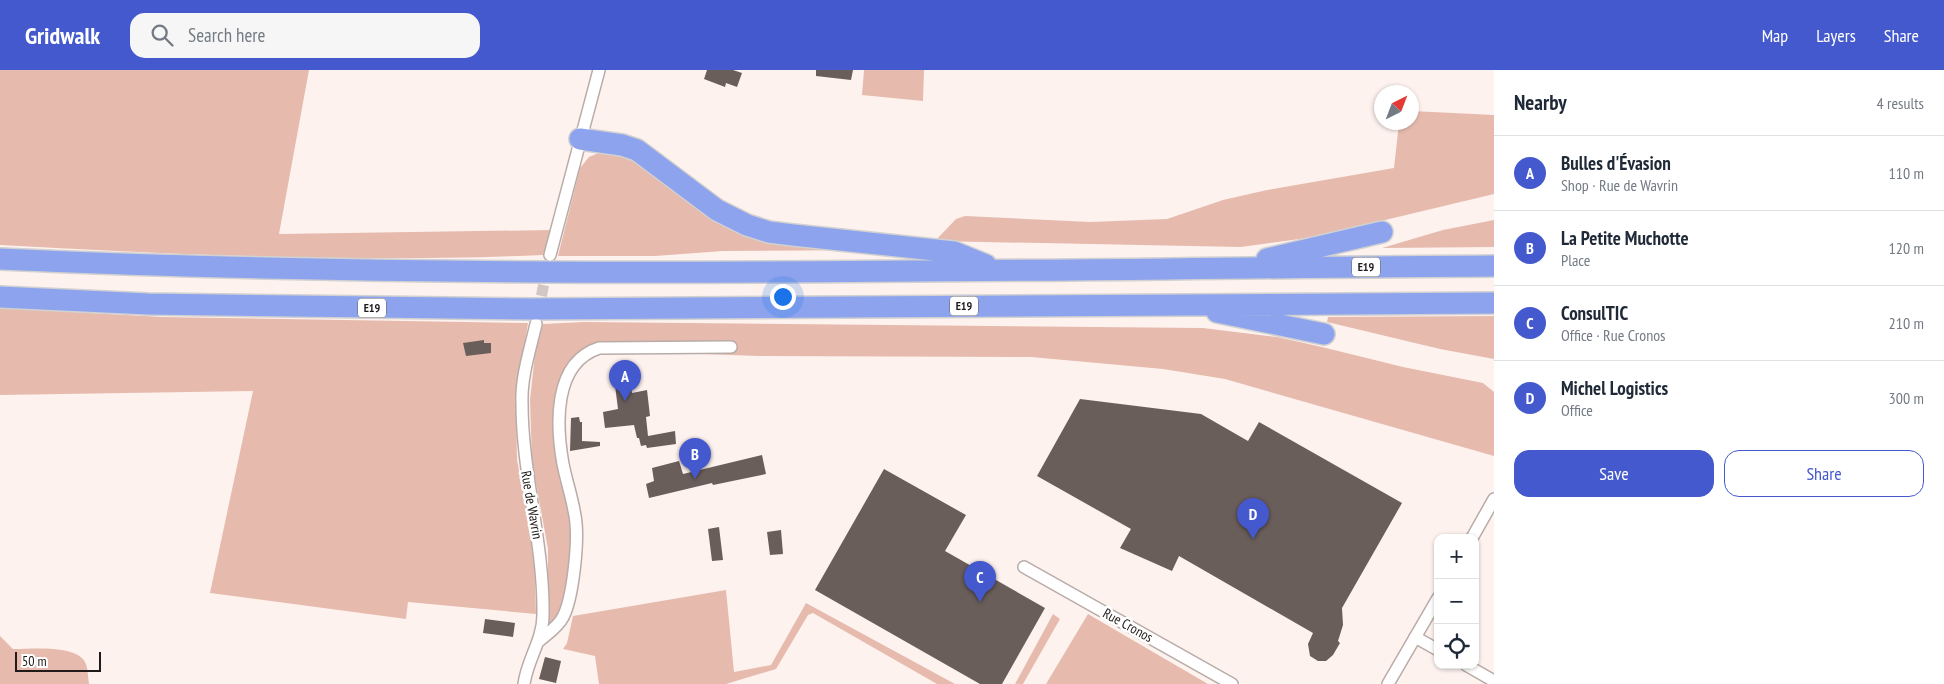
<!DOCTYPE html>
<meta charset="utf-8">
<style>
body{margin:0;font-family:"PT Sans Narrow",sans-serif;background:#f6f6f7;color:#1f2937}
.controls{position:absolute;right:15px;bottom:15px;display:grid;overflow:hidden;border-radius:10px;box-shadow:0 1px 4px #0004}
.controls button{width:45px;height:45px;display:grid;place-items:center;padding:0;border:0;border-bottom:1px solid #e0e1e3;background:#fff;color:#1f2937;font:25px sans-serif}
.compass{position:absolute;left:1374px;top:15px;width:45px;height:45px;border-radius:50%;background:#fff;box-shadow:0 1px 4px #0004;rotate:42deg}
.scale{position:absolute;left:15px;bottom:12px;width:86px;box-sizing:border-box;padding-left:5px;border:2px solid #201b1a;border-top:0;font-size:14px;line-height:18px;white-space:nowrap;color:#201b1a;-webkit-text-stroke:4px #fff;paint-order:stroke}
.you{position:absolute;left:782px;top:226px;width:18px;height:18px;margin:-12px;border:4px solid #fff;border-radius:50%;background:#1a73e8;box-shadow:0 0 0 8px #1a73e833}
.badge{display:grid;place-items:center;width:32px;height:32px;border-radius:50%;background:#4459cd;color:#fff;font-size:16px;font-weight:700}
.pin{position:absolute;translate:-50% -41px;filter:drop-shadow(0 1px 2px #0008)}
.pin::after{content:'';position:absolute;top:26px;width:18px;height:15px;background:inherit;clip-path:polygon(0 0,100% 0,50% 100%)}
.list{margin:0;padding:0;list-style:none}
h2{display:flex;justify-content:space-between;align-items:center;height:65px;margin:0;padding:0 20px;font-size:21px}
h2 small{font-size:16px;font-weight:400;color:#747a83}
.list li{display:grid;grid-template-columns:32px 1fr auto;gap:15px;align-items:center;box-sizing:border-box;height:75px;padding:0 20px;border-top:1px solid #e0e1e3}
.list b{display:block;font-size:19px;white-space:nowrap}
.list p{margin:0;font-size:16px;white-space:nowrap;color:#747a83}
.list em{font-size:16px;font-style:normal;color:#747a83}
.actions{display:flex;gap:10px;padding:15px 20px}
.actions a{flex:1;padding:11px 0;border:1px solid #4459cd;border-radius:15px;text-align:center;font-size:18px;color:#4459cd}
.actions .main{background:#4459cd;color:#fff}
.icon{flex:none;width:28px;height:28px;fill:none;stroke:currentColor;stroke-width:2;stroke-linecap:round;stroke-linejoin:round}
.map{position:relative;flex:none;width:1494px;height:614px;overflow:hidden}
header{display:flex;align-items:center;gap:30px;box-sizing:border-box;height:70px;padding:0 25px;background:#4459cd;color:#fff}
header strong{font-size:24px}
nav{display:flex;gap:28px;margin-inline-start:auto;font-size:18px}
.search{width:350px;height:45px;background:#f6f6f7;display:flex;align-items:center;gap:12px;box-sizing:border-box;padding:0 18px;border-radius:15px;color:#747a83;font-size:19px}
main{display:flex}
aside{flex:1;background:#fff}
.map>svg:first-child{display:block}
</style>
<header>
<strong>Gridwalk</strong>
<div class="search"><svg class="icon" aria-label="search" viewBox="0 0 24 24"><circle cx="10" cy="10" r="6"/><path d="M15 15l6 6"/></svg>Search here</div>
<nav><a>Map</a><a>Layers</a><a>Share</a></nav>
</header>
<main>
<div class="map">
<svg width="1494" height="614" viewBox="0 0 1494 614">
<rect width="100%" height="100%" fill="#fef2ef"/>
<!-- green -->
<path fill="#e6bbae" d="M0 0H309L279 164 552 160 543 185C362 193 181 185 0 175Z
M864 0H924L923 31 862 25Z
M1412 41 1494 45V124L1314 167 1241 177 935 171 956 149 965 146 1090 152 1167 149 1223 130 1267 120 1394 98 1399 53 1412 52Z
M608 79 627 80 706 137 877 180 723 181 655 186H558L580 98 589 87Z
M1494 150V177L1382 178 1443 160Z
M0 238 162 247 528 253 516 329 517 390 534 478 536 544 408 532 406 549 210 523 253 321 0 325Z
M1494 246V289L1440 279 1327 252 1328 247Z
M584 252 1203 258 1277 267 1322 277 1403 297 1483 313 1494 322V386L1225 309 1163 299 1031 287 758 286 646 282 592 276 579 282 565 298 558 323 573 453 568 512 559 545 551 554 548 550V479L532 391 530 330 535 284 543 254Z
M726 520 734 602 771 595 806 533 955 614H937L813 543 808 545 776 599 726 614H599L595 586 563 579 567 573 573 546Z
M1053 544 1060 549 1023 614H1015Z
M1088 544 1208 614H1046Z
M0 566 13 579C31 579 79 574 86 594 88 600 88 608 89 614H0Z"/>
<!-- building -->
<path fill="#6a5e5b" d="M707 0H733L742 3 737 17 726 13 725 17 704 9Z
M816 0H853L851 10 816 6Z
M484 270V273H491V283L466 286 463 273Z
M628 298 632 323 647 320 650 346 646 347 648 366 675 361 676 374 647 378 646 375 641 376 639 368H637L634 355 605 358 603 342 618 339 613 300Z
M1080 329 1201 344 1248 371 1259 352 1402 433 1342 538 1343 555 1338 571 1340 573 1333 585 1326 591H1318L1310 586 1308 574 1313 563 1179 486 1172 501 1120 478 1131 459 1037 406Z
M579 347 580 352H582V371L600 372V376L570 381 571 348Z
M762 385 766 404 713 415 712 413 649 428 646 414 654 411 652 398 679 391 683 404Z
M884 399 966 445 945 481 1045 538 1002 614H980L815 520Z
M719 457 723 490 712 491 708 459Z
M781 460 783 484 770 485 767 462Z
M485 549 515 553 513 567 483 563Z
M545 587 561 591 556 613 539 609Z"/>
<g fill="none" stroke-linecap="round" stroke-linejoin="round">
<!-- street-tunnel -->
<path stroke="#d2c7c4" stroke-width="11" stroke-dasharray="11 5.5" stroke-linecap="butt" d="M538 242 547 199"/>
<defs>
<path id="street" d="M550 185 599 0
M1472 468 1494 429
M1024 497 1232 614
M1415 567 1438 580
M539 571C547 564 558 557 563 547 573 528 578 475 576 453 574 433 567 414 563 394 556 355 553 293 599 278L731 277
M1466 595 1494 611
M524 614C527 590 543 570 543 545 544 473 522 404 522 333 521 307 530 280 536 254
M1388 614 1438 528"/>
<path id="highway" d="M580 69 622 75 637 80 717 140 747 155 769 162 793 165 954 182 986 195
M0 189C497 212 996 199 1494 196
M1267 189 1382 162
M0 227 148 234 532 239 1494 233
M1217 242 1324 264"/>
</defs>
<!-- street casing -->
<use href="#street" stroke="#b9aca8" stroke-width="14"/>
<!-- highway casing -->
<use href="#highway" stroke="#d2d1d1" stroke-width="24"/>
<!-- street -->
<use href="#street" stroke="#fff" stroke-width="11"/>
<!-- highway -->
<use href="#highway" stroke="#8da3ed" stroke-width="21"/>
</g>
<g text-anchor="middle" stroke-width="5" stroke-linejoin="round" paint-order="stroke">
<!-- shield labels -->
<g fill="#fff" stroke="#635f5f" stroke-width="1">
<rect x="1352" y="187.5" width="28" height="19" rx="4"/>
<rect x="950" y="226.5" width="28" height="19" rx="4"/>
<rect x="358" y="228.5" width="28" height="19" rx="4"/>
</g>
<g font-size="12" font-weight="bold" fill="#201b1a">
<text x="1366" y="201">E19</text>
<text x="964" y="240">E19</text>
<text x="372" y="242">E19</text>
</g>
<!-- street labels -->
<g font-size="14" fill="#201b1a" stroke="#fff">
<text transform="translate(532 435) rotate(80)" y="5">Rue de Wavrin</text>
<text transform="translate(1128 555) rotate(29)" y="5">Rue Cronos</text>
</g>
</g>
</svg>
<div class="controls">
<button>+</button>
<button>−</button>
<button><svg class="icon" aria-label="locate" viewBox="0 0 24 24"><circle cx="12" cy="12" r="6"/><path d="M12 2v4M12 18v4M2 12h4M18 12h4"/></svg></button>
</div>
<svg class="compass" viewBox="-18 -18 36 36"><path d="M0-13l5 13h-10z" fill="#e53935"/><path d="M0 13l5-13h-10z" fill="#747a83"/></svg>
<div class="scale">50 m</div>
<div class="you"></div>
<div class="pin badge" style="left:625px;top:331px">A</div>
<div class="pin badge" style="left:695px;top:409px">B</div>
<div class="pin badge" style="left:980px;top:532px">C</div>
<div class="pin badge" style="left:1253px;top:469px">D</div>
</div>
<aside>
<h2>Nearby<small>4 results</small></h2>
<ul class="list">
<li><span class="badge">A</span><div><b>Bulles d'Évasion</b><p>Shop · Rue de Wavrin</p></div><em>110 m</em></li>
<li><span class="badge">B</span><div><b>La Petite Muchotte</b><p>Place</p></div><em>120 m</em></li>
<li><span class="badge">C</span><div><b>ConsulTIC</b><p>Office · Rue Cronos</p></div><em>210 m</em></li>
<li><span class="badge">D</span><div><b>Michel Logistics</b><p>Office</p></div><em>300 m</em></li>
</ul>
<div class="actions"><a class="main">Save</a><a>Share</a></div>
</aside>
</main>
